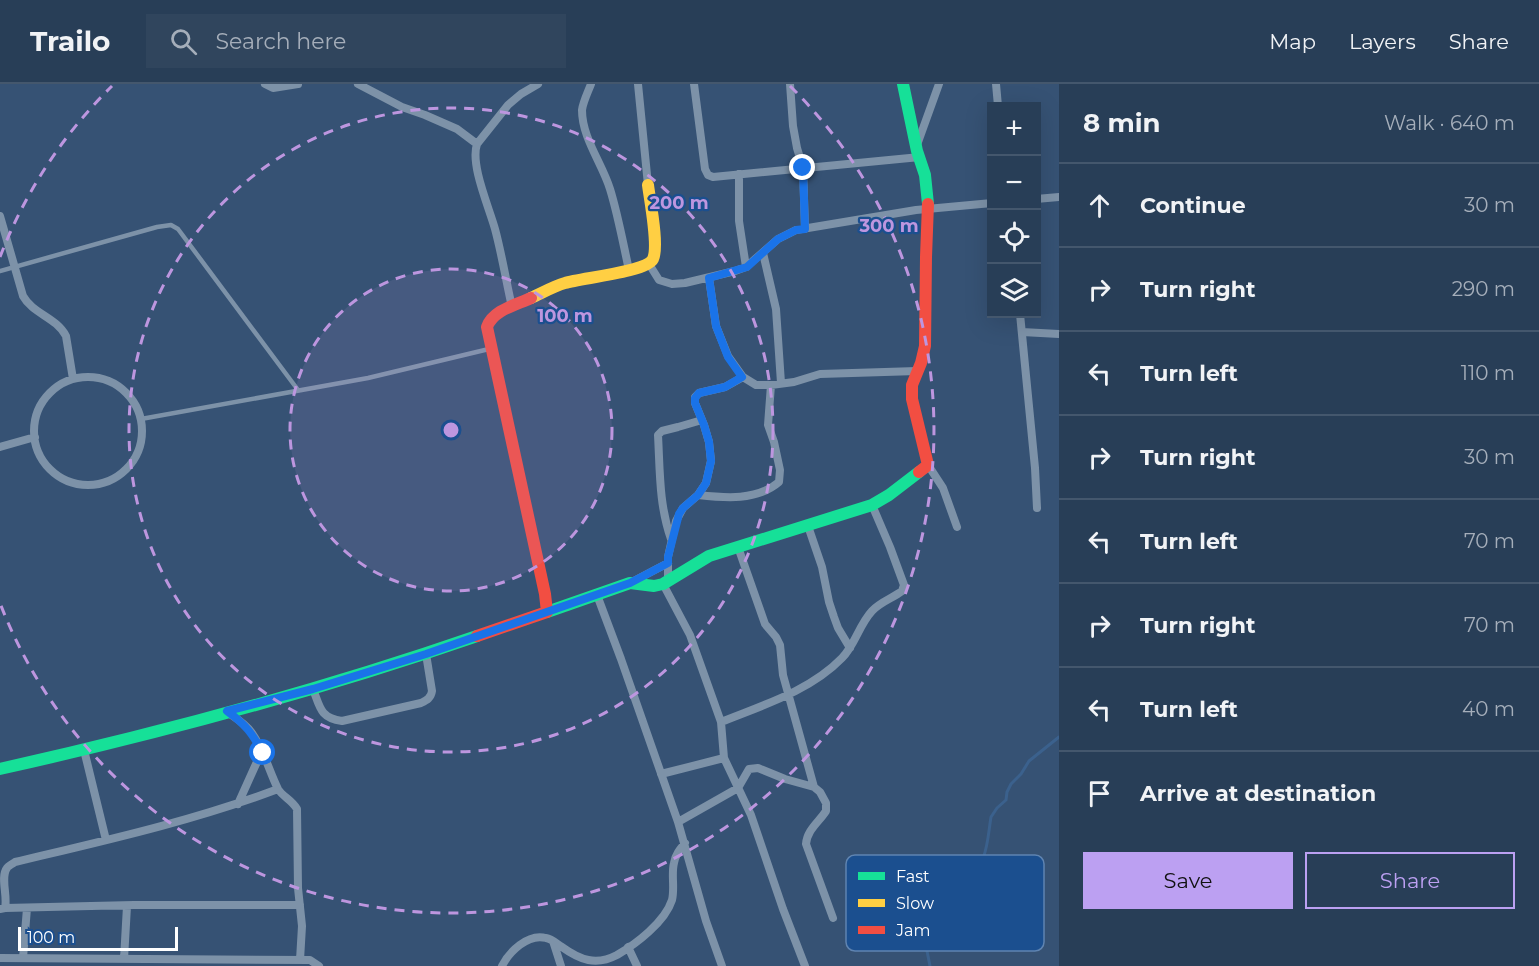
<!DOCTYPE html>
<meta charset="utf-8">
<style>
body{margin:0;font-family:Montserrat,sans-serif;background:#30455d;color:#f1f3f6}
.controls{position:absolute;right:18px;top:18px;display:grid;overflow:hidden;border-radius:0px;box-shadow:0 6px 24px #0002}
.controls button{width:54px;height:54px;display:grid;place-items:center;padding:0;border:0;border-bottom:2px solid #44576d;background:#283e57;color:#f1f3f6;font:30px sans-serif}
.scale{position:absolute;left:18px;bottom:15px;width:160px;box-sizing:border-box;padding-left:6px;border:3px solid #fff;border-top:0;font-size:16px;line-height:21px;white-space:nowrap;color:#fff;-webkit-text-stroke:4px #1b4f8f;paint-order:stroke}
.stop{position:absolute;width:18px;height:18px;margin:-14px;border:4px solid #1a73e8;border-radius:50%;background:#fff}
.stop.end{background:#1a73e8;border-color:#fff;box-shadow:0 2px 6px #0008}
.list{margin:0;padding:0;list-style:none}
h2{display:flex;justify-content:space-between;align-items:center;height:78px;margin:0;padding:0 24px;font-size:26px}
h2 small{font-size:20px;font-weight:400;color:#a5aeba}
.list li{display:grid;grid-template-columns:39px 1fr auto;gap:18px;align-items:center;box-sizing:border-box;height:84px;padding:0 24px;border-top:2px solid #44576d}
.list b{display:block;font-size:22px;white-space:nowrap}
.list em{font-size:20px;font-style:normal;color:#a5aeba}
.actions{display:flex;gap:12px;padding:18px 24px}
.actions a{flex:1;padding:14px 0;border:2px solid #bca0f2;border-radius:0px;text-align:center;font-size:21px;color:#bca0f2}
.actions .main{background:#bca0f2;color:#111}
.icon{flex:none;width:33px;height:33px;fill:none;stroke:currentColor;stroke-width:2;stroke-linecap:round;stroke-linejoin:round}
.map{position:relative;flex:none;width:1059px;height:882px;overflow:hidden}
header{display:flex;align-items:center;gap:36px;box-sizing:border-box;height:84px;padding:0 30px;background:#283e57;border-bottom:2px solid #44576d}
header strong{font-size:28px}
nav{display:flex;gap:33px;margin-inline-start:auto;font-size:21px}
.search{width:420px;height:54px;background:#30455d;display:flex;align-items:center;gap:15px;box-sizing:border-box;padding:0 21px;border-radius:0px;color:#a5aeba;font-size:22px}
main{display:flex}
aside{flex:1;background:#283e57}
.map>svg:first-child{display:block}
</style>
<header>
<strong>Trailo</strong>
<div class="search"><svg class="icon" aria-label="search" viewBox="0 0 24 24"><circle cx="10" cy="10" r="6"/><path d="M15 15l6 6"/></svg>Search here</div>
<nav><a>Map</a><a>Layers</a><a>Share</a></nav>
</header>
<main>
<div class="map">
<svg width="1059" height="882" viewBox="0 0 1059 882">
<rect width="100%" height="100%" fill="#365274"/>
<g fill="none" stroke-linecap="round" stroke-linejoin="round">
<!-- stream -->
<path stroke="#3b618d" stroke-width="3" d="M930 882 926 862C931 857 937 853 941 848 954 830 940 807 956 792L964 795C988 783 987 757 991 733L997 724 1006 716 1007 708 1011 700 1021 690 1029 677 1059 653"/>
<!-- lane -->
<path stroke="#7d92a8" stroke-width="4.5" d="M0 187 157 143 171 141 178 145 298 306
M141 335 368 294 489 265"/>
<!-- street -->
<path stroke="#7d92a8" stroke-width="8" d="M265 0 273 4 298 0
M358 0 402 23 425 31 457 45 477 60
M591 0C588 8 583 18 582 26 582 54 602 79 610 105 618 131 623 159 629 186
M638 0 648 101
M694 0 705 85 708 91 713 93 920 73
M790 0 793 42 797 64 803 84 805 145
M996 0 998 22
M917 61 939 0
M739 90V137L746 183
M1036 115 1059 113
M0 132 23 212C33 230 56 233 66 252L73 295
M763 169 776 225 781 299
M649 180 659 196 672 200 685 199 735 187 746 183 778 155 796 146 916 126 992 119
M709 194 716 242 728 272 743 293 756 301H771L794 298 820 290 917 287
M512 223C506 197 502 171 495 145 489 123 470 81 477 60L508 21 521 10 538 0
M1020 230 1035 384 1037 424
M1022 248 1059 250
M34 347a54 54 0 1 1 108 0a54 54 0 1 1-108 0Z
M0 363 35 353
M928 381 943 404 957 443
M698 411C725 414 757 417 779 398L780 386 774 358 768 341 771 301
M808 442 822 483 829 518 834 533 838 544 850 564
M671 455C659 421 660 387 658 351L662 347 678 343 702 336
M738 463 765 540 776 553 780 561 783 591 814 703
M668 497V473L676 437 683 424 698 411 706 399 711 377 709 358 704 341 695 319V313L699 309 725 303 743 293
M630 499 668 479
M663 500 690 551 721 638 724 674 751 731 783 825 805 882
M597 511 621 575 678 738 706 837 722 882
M313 605C320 623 320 634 342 637L421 619C427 616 431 614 432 607L426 570
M227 628C236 634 246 640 252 649 264 666 269 687 278 705 283 713 292 716 297 725L298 804 302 842 300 876
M721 638C763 621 810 607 842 574 855 561 859 541 872 527 880 518 893 514 902 507L904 501 890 463 872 421
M84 666 106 756
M661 690 724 674
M238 720 256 680 263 669
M678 738 738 704 749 685 758 684 785 695 814 703 820 708 826 719V727C819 738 807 746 806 760L833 834
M5 824 134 821H300
M0 825 5 824C8 812 0 793 7 784 8 782 14 779 15 778 103 757 193 737 278 705
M553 857 561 882
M628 863 637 882
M0 874 310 876 319 882
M23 874 27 824
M124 875 127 822
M502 882C509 868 528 849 546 854 552 855 557 860 562 863 580 876 596 882 617 871 636 860 665 838 672 816 675 804 671 790 674 779 675 771 680 765 685 759"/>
<!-- fast -->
<path stroke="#16e098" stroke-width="12" d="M903 0 917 67 925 91 928 120
M547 528 630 499 654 502 663 500 709 472 872 421 889 411 919 388
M0 685C161 649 321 606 477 552"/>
<!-- slow -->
<path stroke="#ffcf43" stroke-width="12" d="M531 214C542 209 554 202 565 199 581 194 647 188 653 175 659 162 650 117 648 101"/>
<!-- jam -->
<path stroke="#f24e42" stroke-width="12" d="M919 388 928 381 912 315V301L921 279 925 262 926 173 928 120
M477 552 547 528 545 510 487 243C493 226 516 221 531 214"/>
</g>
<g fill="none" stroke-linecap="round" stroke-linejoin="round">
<!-- route -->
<path stroke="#1a73e8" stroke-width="8" d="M263 669C252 649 246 641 227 627L313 605 426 570 630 499 668 479V473L679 430 683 424 698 411 706 399 711 377 709 358 704 341 695 319V314L699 309 725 303 742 293 728 273 716 242 709 194 747 183 778 155 796 146 805 145 803 84"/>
</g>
<!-- distance rings -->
<circle cx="451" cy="346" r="161" fill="#bd96df" fill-opacity=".12"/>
<g fill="none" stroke="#bd96df" stroke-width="3" stroke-dasharray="10 8">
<circle cx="451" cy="346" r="161"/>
<circle cx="451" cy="346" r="322"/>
<path d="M0 173A483 483 0 0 1 112 2M790 2A483 483 0 1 1 0 519"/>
</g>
<!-- legend -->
<rect x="846" y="771" width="198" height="96" rx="9" fill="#1b4f8f" stroke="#5f84b1" stroke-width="1.5"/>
<rect x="858" y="788" width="27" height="8" fill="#16e098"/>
<rect x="858" y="815" width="27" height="8" fill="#ffcf43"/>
<rect x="858" y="842" width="27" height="8" fill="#f24e42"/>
<g font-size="16" fill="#fff">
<text x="896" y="798">Fast</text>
<text x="896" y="825">Slow</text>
<text x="896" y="852">Jam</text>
</g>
<circle cx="451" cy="346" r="9" fill="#bd96df" stroke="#1b4f8f" stroke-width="3"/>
<g font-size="18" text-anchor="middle" font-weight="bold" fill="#bd96df" stroke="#1b4f8f" stroke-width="4.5" stroke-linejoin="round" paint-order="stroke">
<text x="679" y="125">200 m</text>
<text x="889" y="148">300 m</text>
<text x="565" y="238">100 m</text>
</g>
</svg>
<div class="controls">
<button>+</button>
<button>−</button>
<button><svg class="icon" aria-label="locate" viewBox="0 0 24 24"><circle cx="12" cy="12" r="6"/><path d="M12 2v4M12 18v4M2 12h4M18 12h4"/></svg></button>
<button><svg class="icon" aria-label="layers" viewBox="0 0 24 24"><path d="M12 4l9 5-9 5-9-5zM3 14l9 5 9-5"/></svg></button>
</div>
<div class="scale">100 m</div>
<div class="stop" style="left:263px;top:669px"></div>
<div class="stop end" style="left:803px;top:84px"></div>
</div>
<aside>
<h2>8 min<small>Walk · 640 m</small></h2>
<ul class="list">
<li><svg class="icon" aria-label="ahead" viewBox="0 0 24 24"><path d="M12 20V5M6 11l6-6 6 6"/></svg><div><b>Continue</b></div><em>30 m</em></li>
<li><svg class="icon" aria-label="right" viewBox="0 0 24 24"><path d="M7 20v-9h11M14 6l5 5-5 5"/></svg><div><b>Turn right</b></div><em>290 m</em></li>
<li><svg class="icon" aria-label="left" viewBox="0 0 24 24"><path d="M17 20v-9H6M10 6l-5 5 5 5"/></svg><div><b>Turn left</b></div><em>110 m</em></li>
<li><svg class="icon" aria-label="right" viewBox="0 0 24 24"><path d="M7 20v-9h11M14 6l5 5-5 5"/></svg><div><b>Turn right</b></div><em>30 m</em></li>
<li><svg class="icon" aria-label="left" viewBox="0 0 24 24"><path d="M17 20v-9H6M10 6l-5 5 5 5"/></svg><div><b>Turn left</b></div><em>70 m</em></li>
<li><svg class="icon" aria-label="right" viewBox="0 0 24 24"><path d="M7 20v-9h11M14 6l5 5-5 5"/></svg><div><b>Turn right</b></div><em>70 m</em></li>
<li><svg class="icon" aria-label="left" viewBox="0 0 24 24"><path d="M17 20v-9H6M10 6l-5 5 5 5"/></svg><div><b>Turn left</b></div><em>40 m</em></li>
<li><svg class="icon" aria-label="arrive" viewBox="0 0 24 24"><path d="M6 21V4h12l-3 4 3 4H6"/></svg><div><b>Arrive at destination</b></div></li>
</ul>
<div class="actions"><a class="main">Save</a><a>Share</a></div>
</aside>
</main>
